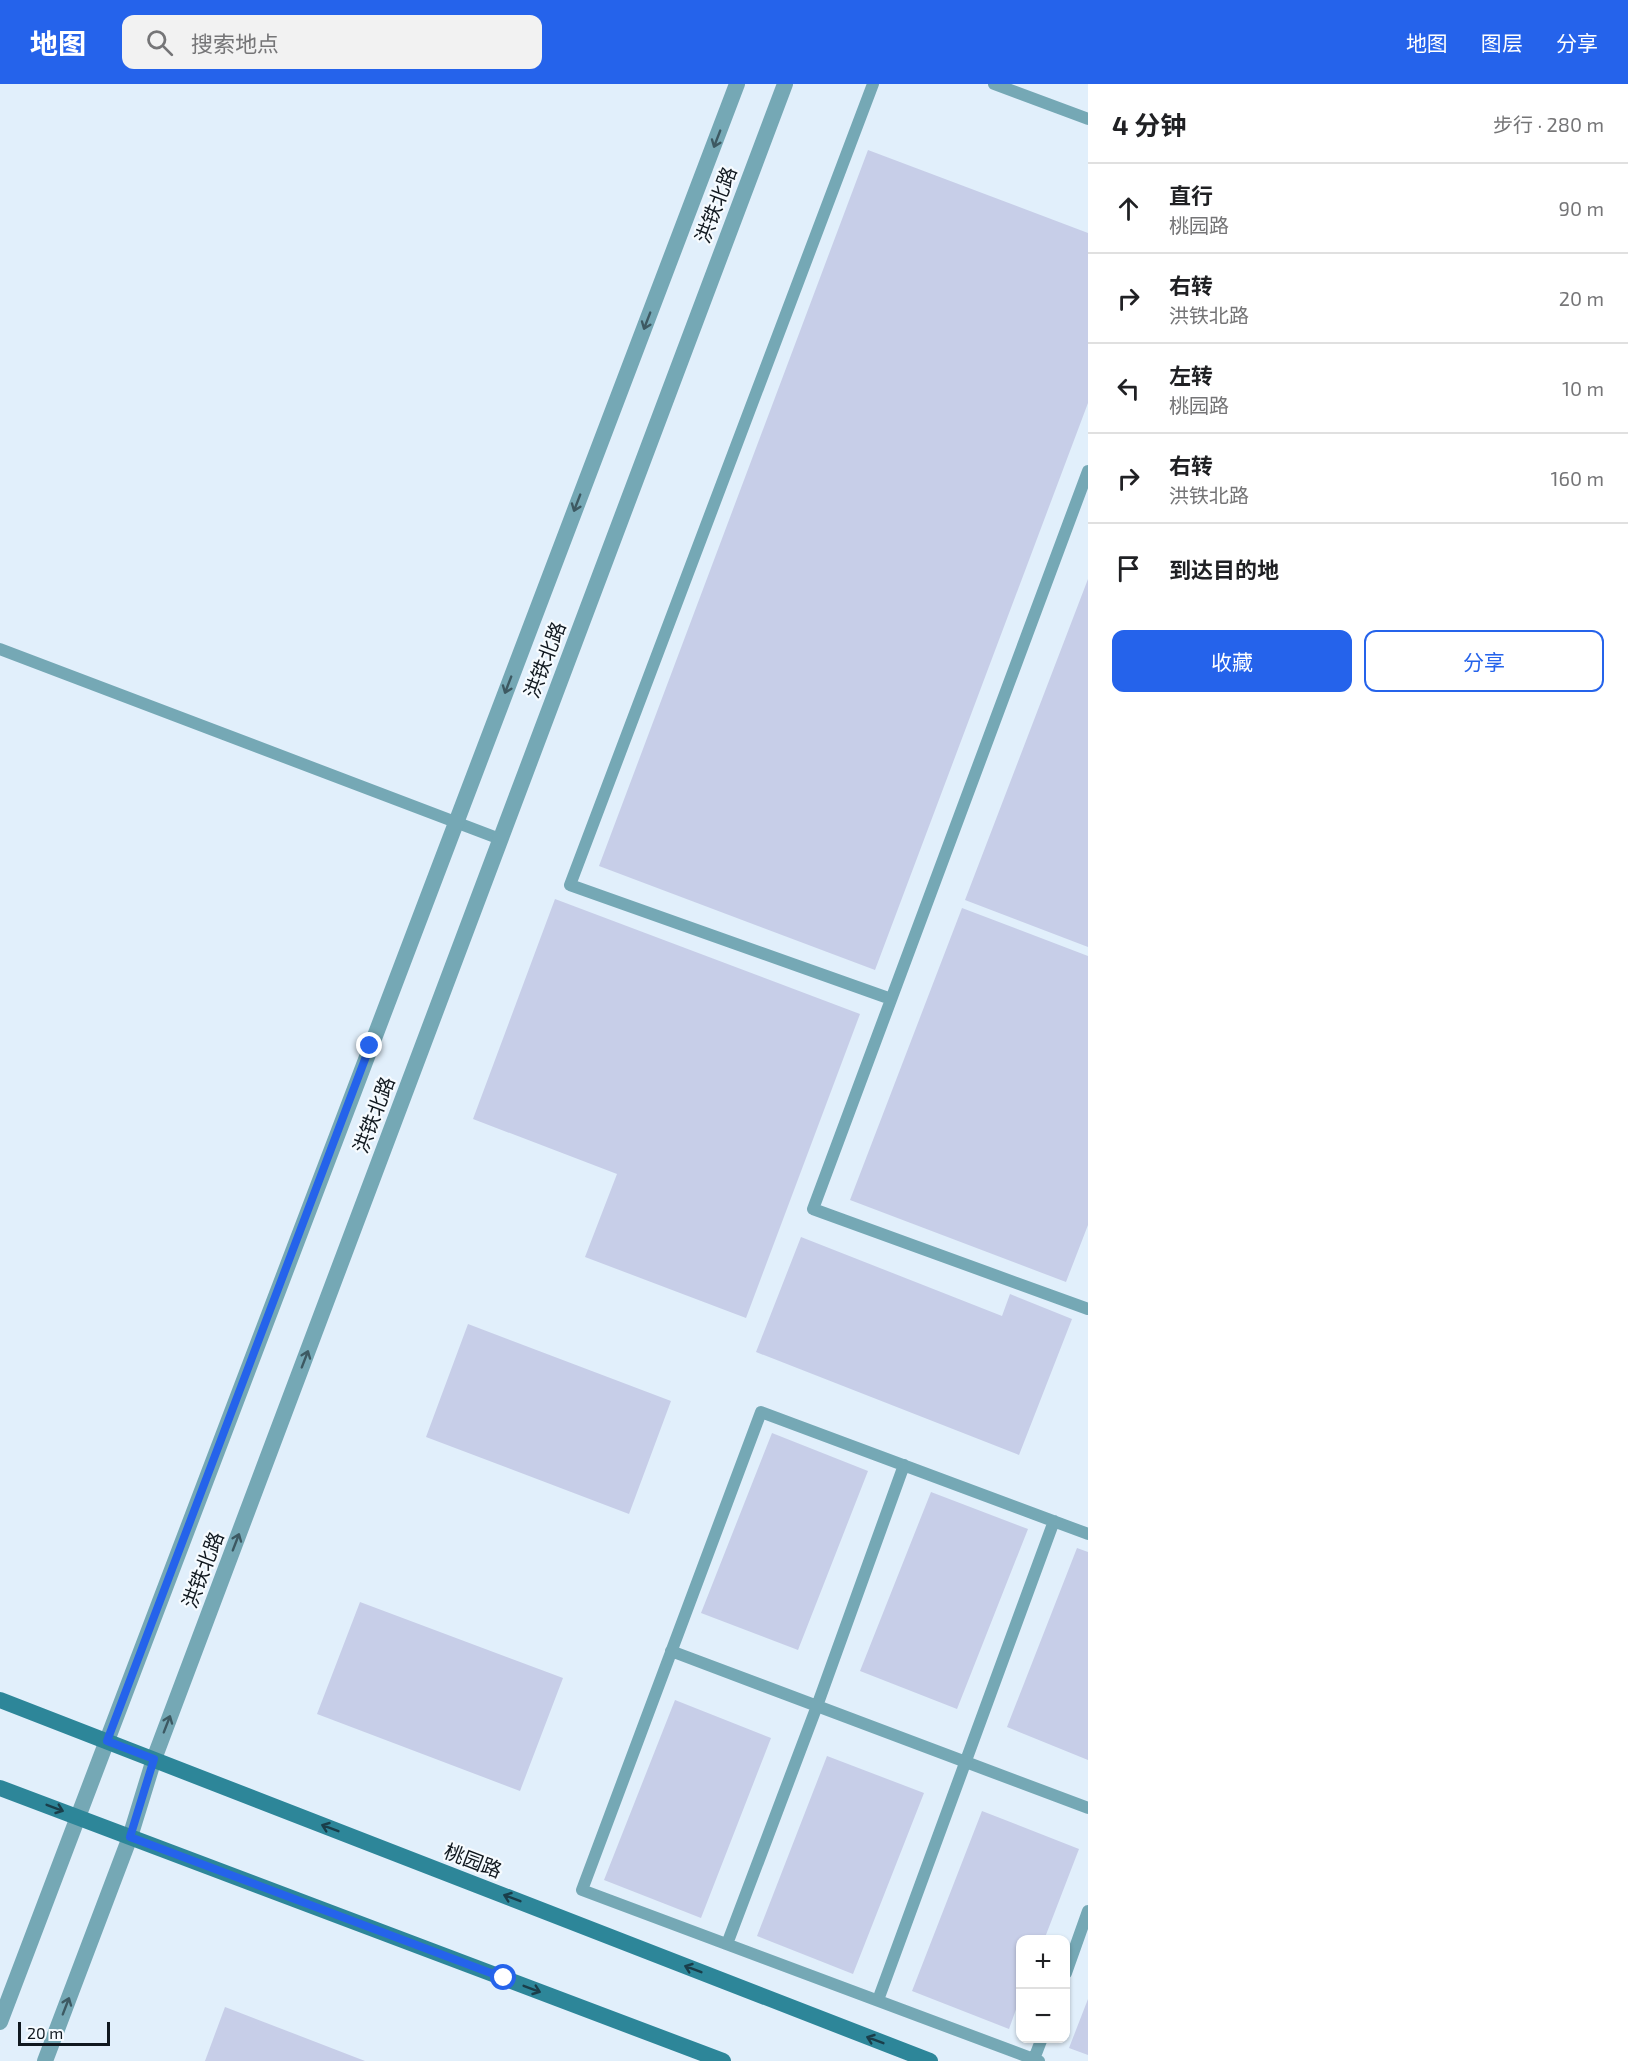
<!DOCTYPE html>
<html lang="zh">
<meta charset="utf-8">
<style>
body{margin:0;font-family:"Exo 2","Noto Sans SC",sans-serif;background:#f2f2f2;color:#202124}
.controls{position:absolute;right:18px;bottom:18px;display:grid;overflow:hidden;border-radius:12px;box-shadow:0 2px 4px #0004}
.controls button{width:54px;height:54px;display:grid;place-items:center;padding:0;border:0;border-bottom:2px solid #e0e0e0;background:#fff;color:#202124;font:30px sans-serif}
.scale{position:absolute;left:18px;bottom:15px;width:92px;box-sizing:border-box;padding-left:6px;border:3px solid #10181f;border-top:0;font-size:16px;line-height:21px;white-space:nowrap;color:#10181f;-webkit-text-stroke:4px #f6fbff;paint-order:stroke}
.stop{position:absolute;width:18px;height:18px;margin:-14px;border:4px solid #2563eb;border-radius:50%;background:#fff}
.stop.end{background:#2563eb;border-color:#fff;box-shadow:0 2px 6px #0008}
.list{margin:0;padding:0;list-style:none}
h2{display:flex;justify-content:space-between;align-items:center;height:78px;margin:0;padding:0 24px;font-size:26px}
h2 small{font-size:20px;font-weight:400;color:#757577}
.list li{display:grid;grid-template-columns:39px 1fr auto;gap:18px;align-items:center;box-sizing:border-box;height:90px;padding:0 24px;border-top:2px solid #e0e0e0}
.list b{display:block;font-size:22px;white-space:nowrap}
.list p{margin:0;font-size:20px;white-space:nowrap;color:#757577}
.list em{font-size:20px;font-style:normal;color:#757577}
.actions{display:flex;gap:12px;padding:18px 24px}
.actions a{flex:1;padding:14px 0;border:2px solid #2563eb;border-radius:12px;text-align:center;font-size:21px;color:#2563eb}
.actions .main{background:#2563eb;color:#fff}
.icon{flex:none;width:33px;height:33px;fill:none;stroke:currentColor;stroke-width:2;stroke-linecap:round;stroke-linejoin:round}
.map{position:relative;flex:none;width:1088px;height:1977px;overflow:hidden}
header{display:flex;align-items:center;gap:36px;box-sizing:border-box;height:84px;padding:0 30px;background:#2563eb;color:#fff}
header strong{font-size:28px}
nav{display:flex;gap:33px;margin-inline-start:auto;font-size:21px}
.search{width:420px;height:54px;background:#f2f2f2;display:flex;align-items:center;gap:15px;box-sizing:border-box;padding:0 21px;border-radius:12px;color:#757577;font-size:22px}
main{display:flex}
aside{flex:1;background:#fff}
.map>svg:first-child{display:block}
</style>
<header>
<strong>地图</strong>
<div class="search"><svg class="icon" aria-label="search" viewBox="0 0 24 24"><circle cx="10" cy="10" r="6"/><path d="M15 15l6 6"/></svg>搜索地点</div>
<nav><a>地图</a><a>图层</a><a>分享</a></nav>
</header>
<main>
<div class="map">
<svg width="1088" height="1977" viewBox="0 0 1088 1977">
<rect width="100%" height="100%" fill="#e1effb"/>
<!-- building -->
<path fill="#c7cee8" d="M868 66 1088 149V319L875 886 599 782Z
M1088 495V863L965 816Z
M555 815 860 930 746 1234 585 1173 617 1090 473 1035Z
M962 824 1088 872V1141L1066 1198 850 1116Z
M801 1153 1002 1232 1010 1210 1072 1235 1019 1371 756 1268Z
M468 1240 671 1317 629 1430 426 1353Z
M772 1349 868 1387 798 1566 701 1529Z
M931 1408 1028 1445 957 1625 860 1587Z
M1077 1464 1088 1468V1676L1007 1643Z
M360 1518 563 1594 520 1707 317 1630Z
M675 1616 771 1654 701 1834 604 1796Z
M827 1672 924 1709 853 1890 757 1852Z
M982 1727 1079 1765 1044 1856H1020V1914L1009 1945 912 1907Z
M1088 1915V1971L1069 1964Z
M225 1923 365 1977H205Z"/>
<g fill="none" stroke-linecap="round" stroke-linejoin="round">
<!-- service -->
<path stroke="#75a8b5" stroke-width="12" d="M873 0 570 801 891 915
M994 0 1088 35
M1088 387 813 1125 1088 1225
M0 565 500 755
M671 1567 1088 1724
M727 1860 817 1622 904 1381
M1066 1889 1088 1827
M878 1916 1054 1437
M1034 1975 1042 1954
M1039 1977 582 1806 761 1328 1088 1450"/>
<!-- tertiary -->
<path stroke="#75a8b5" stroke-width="16" d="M0 1938 737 0
M45 1977 130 1753 154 1675 785 0"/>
<!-- secondary -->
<path stroke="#2d8699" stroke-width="16" d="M0 1616 930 1977
M0 1704 723 1977"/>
</g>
<!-- one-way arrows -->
<defs><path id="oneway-shaft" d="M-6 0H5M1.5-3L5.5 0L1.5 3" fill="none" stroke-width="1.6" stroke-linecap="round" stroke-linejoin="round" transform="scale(1.5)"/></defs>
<g stroke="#3d5962">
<use href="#oneway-shaft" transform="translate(717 55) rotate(111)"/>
<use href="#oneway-shaft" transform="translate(647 237) rotate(111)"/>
<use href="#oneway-shaft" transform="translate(577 419) rotate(111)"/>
<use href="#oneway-shaft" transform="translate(508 601) rotate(111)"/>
<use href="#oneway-shaft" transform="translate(305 1275) rotate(-69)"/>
<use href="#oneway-shaft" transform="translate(236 1458) rotate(-69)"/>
<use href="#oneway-shaft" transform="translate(167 1640) rotate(-69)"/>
<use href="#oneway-shaft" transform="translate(66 1922) rotate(-69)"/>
</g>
<g stroke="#1a3e4a">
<use href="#oneway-shaft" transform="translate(55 1724) rotate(21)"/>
<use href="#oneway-shaft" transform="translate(330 1744) rotate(-159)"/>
<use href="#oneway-shaft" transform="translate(512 1814) rotate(-159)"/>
<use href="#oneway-shaft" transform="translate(693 1885) rotate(-159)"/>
<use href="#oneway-shaft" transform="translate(532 1905) rotate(21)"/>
<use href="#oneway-shaft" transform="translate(875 1956) rotate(-159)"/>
</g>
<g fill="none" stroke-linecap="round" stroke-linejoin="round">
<!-- route -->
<path stroke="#2563eb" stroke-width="8" d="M370 962 107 1657 154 1675 130 1753 504 1894"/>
</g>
<g text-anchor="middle" stroke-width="4.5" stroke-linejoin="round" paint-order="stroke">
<!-- street labels -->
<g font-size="20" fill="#10181f" stroke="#f6fbff">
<text transform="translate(716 121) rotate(-69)" y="7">洪铁北路</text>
<text transform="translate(545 576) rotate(-69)" y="7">洪铁北路</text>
<text transform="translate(374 1031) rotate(-69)" y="7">洪铁北路</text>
<text transform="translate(203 1486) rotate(-69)" y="7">洪铁北路</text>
<text transform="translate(473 1777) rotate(21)" y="7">桃园路</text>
</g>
</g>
</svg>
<div class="controls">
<button>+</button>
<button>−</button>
</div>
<div class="scale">20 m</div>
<div class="stop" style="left:504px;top:1894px"></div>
<div class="stop end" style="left:370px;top:962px"></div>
</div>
<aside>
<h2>4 分钟<small>步行 · 280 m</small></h2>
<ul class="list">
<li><svg class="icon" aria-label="ahead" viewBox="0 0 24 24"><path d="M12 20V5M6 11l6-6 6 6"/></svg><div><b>直行</b><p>桃园路</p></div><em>90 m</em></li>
<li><svg class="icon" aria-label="right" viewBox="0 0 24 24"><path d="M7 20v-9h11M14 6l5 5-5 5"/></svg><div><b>右转</b><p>洪铁北路</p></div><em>20 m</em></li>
<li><svg class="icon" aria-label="left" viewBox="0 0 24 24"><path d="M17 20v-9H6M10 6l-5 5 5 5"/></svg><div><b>左转</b><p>桃园路</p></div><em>10 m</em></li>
<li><svg class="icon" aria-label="right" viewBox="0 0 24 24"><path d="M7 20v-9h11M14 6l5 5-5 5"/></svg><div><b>右转</b><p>洪铁北路</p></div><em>160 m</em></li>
<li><svg class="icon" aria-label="arrive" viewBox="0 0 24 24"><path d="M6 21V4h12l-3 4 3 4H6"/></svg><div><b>到达目的地</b></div></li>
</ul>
<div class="actions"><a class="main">收藏</a><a>分享</a></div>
</aside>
</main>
